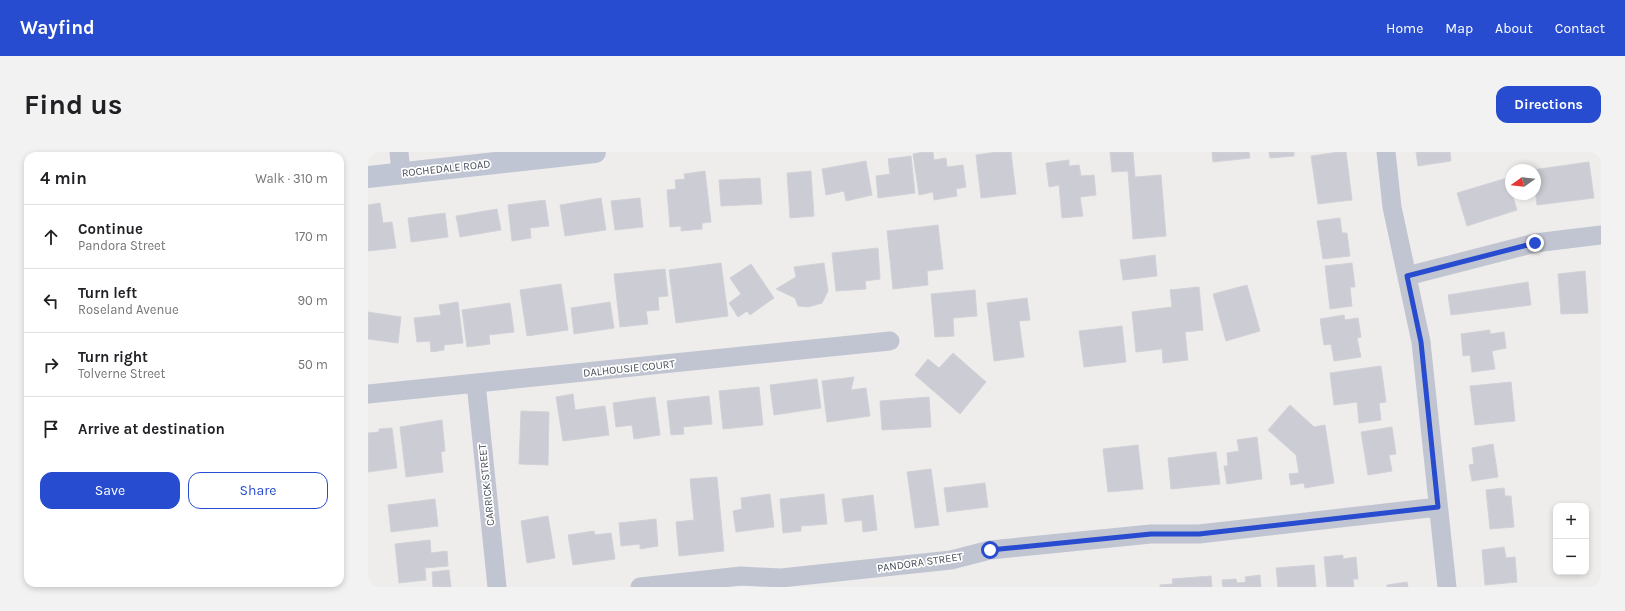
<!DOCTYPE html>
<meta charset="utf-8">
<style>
body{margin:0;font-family:Karla,sans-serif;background:#f2f2f2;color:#202124}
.controls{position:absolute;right:12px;bottom:12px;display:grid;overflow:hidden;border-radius:8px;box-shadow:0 2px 6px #0003}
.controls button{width:36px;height:36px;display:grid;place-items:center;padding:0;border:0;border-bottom:1px solid #e0e0e0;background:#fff;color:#202124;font:20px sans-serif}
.compass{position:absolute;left:1137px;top:12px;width:36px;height:36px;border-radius:50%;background:#fff;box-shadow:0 2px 6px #0003;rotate:255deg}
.stop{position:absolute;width:12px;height:12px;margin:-9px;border:3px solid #274ccf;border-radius:50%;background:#fff}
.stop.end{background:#274ccf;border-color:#fff;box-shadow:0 1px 4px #0008}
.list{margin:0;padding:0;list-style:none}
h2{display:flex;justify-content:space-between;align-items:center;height:52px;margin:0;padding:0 16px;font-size:17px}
h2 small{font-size:13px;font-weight:400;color:#757577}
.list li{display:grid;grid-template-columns:26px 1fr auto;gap:12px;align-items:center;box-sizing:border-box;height:64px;padding:0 16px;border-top:1px solid #e0e0e0}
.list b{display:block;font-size:15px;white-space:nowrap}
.list p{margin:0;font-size:13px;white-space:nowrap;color:#757577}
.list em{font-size:13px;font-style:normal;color:#757577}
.actions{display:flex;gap:8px;padding:12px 16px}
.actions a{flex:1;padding:9px 0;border:1px solid #274ccf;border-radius:12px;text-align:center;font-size:14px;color:#274ccf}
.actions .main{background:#274ccf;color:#fff}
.icon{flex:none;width:22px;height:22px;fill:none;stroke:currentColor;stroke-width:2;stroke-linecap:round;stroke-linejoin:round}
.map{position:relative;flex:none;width:1233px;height:435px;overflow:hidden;border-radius:12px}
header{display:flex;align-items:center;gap:24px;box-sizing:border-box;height:56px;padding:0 20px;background:#274ccf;color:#fff}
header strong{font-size:19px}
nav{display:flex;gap:22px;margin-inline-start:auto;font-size:14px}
.intro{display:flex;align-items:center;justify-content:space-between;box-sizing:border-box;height:96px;padding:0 24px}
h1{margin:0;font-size:28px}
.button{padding:10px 18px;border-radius:12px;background:#274ccf;color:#fff;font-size:14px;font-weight:700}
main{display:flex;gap:24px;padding:0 24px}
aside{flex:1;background:#fff;border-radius:12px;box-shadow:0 2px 6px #0003}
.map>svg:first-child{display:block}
</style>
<header>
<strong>Wayfind</strong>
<nav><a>Home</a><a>Map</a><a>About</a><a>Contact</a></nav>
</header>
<div class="intro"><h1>Find us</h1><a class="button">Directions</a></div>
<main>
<aside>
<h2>4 min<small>Walk · 310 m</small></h2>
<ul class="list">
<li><svg class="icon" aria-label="ahead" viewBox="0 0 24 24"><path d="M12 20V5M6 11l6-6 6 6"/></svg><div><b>Continue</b><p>Pandora Street</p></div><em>170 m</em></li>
<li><svg class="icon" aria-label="left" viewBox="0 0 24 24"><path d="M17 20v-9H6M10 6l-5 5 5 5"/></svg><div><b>Turn left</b><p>Roseland Avenue</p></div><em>90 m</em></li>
<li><svg class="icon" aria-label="right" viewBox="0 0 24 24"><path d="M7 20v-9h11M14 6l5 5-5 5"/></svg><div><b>Turn right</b><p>Tolverne Street</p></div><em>50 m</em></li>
<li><svg class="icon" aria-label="arrive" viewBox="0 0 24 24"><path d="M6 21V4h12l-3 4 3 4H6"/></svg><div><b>Arrive at destination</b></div></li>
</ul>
<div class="actions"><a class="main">Save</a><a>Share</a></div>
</aside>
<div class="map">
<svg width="1233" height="435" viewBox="0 0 1233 435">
<rect width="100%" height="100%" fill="#efedec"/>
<!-- building -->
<path fill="#cccdd4" stroke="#d1d1d8" d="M556 0H565L566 8 578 6 579 15 595 13 598 35 588 37 589 44 566 48 565 40 551 43 545 2Z
M629 0H643L648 42 613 46 608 3Z
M742 0H765L767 25 793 23 798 84 765 87 760 19 744 20Z
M844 0H881L882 6 845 10Z
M901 0H926V4L902 6Z
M971 0H978L984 48 950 52 943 4Z
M1048 0H1082L1083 9 1050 14Z
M543 4 547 41 510 46 508 24 522 22 520 7Z
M701 8V14L711 13 713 24 726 23 728 43 712 45 715 64 694 66 691 33 681 35 678 11Z
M498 9 504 43 478 49 476 39 458 43 454 17Z
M1221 10 1226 46 1169 53 1167 36V18H1164Z
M337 19 343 70 334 71V77L313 79V74L302 75 299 38 308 37 307 28 317 27 316 22Z
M443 19 446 64 422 66 419 21Z
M392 26 394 52 353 54 351 28Z
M1139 26 1149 58 1099 74 1089 41Z
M233 46 238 78 197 84 192 53Z
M272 46 275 75 247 78 243 49Z
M177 48 181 74 162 76 163 86 144 89 140 53Z
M12 51 15 71 24 70 28 96 0 99V53Z
M129 57 133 78 92 85 88 64Z
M77 61 80 85 43 90 40 66Z
M972 66 974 81H979L982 104 955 107 949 69Z
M570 73 575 117 559 119 560 133 525 137 519 79Z
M510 96 512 127 497 129 498 137 468 139 464 101Z
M787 103 789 124 755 128 752 108Z
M353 111 360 164 308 171 301 118Z
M456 111 460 139 454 151 440 155 430 154 427 146 408 137 428 125 426 115Z
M984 111 987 135H982L984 154 962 157 957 114Z
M383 112 406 146 382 163 379 159 370 165 361 151 373 142 362 126Z
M297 117 300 144 290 145 291 158 278 159 280 172 252 175 246 122Z
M1217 119 1220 161 1193 162 1190 122Z
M1160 130 1163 153 1083 163 1080 143Z
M193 132 200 178 159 184 152 138Z
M879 133 892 179 858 189 845 142Z
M831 135 835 178 817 180 820 208 795 211 794 197 768 200 764 160 804 155 802 138Z
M607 138 609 164 585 166 586 184 567 185 563 142Z
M659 146 662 168 651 169 656 205 626 209 619 151Z
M90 150 95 191 76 193V198L63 200 62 189 49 190 46 166 73 163 71 153Z
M242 150 246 176 206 182 203 156Z
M142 151 146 180 121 183 122 192 99 195 94 158Z
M0 160 33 165 30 191 0 187Z
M976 163 977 168 990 166 993 185 989 186 993 205 966 209 963 192 956 193 952 167Z
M754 174 758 210 716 215 711 179Z
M1122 178V182L1136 180 1138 196 1124 199 1127 217 1104 220 1102 203 1095 204 1093 182Z
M585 201 618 230 592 262 547 223 560 207 571 216Z
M1013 214 1018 250 1011 251 1013 268 991 271 989 250 966 253 962 221Z
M486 225 483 238 498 236 502 264 459 270 454 229Z
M449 227 453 256 406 263 402 233Z
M1143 230 1147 269 1107 273 1102 234Z
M391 235 395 273 355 277 351 239Z
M205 242 207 258 237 254 241 283 195 289 188 245Z
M341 244 344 272 315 275 316 282 303 283 299 249Z
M287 245 292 283 266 287 264 273 248 275 245 251Z
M561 245 563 275 514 278 512 249Z
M922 253 946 275 957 273 966 331 937 336 936 331 923 333 921 322 931 321 928 303 900 278Z
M153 259 181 260 180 313 151 312Z
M74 268 77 299 73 300 75 320 38 325 32 275Z
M1024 275 1028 302 1021 303 1024 319 1000 323 993 280Z
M24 276 29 316 0 320V281L11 280V277Z
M889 285 894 327 859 332 856 314H860L859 301 871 299 869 288Z
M1125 292 1130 325 1104 329 1101 313 1106 312 1104 296Z
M770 293 775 337 740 340 735 297Z
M848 300 852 332 803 337 800 306Z
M563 317 571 373 547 376 539 320Z
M349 325 356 399 311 404 308 370 326 368 322 327Z
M617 331 620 355 579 360 576 336Z
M1136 336 1137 344H1143L1146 375 1122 377 1118 338Z
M402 342 406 375 368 380 365 359 374 357 373 346Z
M456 342 459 372 433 374V379L415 381 412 347Z
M505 343 509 378 495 380 494 368 477 370 474 347Z
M67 347 70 374 23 380 20 353Z
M180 364 187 406 159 411 153 369Z
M288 367 290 394 272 397V392L253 394 251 371Z
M226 379 227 383 243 381 247 407 205 413 200 383Z
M62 388 63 401 79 399 80 414 57 416 58 428 31 431 27 392Z
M1136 395 1138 406 1147 405 1149 430 1117 433 1114 398Z
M975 403V407L988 405 990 427H985L986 435H959L956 405Z
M946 413 948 435H910L908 416Z
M81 418 83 435H65L64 420Z
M892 423 893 435H855L854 428 868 427 869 431 878 430 877 425Z
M843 424 844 435H792V433L805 432 804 427Z
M1039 430 1040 435H1019V433Z"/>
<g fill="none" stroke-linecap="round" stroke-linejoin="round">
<!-- minor -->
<path stroke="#c1c5d1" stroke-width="19" d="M31 0 33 21
M1018 0 1024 55 1053 190 1079 435
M1039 124 1167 91 1233 83
M108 231 129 435
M0 242 522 189
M272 435 373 424 413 426 583 408 622 398 783 382H831L1070 355"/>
<!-- secondary -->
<path stroke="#c0c5d4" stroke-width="22" d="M0 25 227 0"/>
</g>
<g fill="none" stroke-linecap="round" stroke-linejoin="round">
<!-- route -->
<path stroke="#274ccf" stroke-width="5" d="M622 398 783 382H831L1070 355 1053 190 1039 124 1167 91"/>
</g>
<g text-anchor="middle" stroke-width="3.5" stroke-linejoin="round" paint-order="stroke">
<!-- street labels -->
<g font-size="11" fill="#464c58" stroke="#fff">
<text transform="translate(78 16) rotate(-6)" y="4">ROCHEDALE ROAD</text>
<text transform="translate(261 216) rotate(-6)" y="4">DALHOUSIE COURT</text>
<text transform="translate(118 333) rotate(-96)" y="4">CARRICK STREET</text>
<text transform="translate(552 410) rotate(-8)" y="4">PANDORA STREET</text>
</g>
</g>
</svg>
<div class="controls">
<button>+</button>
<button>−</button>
</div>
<svg class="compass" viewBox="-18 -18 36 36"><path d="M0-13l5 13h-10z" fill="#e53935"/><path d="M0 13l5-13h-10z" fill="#757577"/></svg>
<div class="stop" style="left:622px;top:398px"></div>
<div class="stop end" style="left:1167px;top:91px"></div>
</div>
</main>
